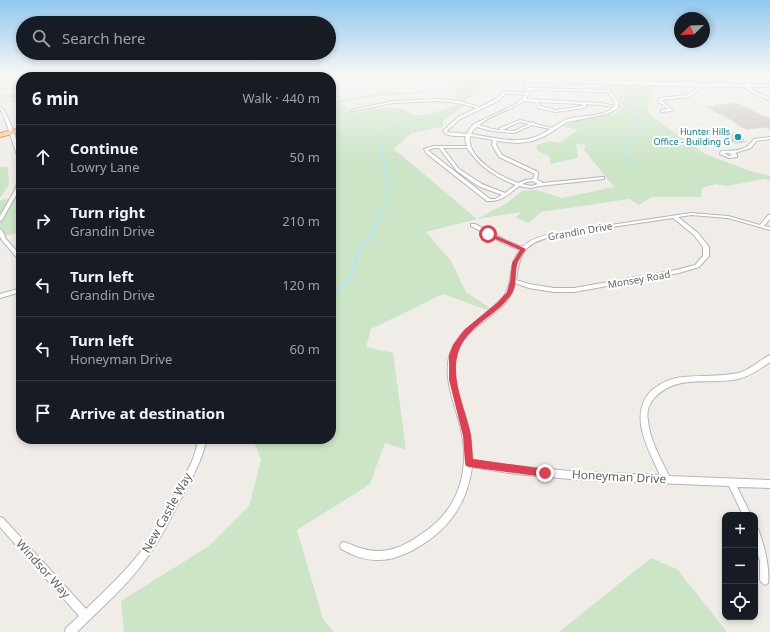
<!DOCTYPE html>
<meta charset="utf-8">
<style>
body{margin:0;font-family:"Noto Sans",sans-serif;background:#20242c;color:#f1f3f6}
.controls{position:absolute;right:12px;bottom:12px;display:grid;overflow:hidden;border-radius:8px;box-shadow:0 2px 6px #0003}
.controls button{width:36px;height:36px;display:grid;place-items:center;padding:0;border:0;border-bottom:1px solid #363941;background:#171b24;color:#f1f3f6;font:20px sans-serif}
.compass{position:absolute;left:674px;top:12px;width:36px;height:36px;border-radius:50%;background:#171b24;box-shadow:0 2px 6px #0003;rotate:247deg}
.stop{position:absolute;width:12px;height:12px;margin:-9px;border:3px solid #de4052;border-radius:50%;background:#fff}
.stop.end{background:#de4052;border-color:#fff;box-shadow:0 1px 4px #0008}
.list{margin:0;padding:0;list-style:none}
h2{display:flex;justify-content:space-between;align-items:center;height:52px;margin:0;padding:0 16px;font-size:17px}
h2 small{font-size:13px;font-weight:400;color:#9ea1a6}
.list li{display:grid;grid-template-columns:26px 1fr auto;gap:12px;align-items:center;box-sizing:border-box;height:64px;padding:0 16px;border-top:1px solid #363941}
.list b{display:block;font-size:15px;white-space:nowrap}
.list p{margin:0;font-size:13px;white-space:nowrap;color:#9ea1a6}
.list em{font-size:13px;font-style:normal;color:#9ea1a6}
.icon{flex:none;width:22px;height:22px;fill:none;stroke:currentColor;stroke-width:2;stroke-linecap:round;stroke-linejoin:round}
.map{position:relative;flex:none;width:770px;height:632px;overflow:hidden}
.search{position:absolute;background:#171b24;box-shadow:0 2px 6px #0003;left:16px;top:16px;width:320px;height:44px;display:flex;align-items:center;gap:10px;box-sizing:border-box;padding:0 14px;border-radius:22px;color:#9ea1a6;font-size:15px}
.panel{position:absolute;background:#171b24;box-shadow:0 2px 6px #0003;left:16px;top:72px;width:320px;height:372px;border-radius:16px}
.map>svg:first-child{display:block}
</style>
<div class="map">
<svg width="770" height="632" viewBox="0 0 770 632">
<rect width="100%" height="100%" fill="#f0ede8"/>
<!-- commercial -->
<path fill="#fcf0e1" d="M64 75H242L230 77H66Z"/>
<!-- green -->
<path fill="#cce5c6" d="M0 75H52L53 77H21V86L0 91Z
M630 75H634L635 78 689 80 692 83 594 78 613 79Z
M454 81H488L487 87 465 101 456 100Z
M612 85 659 86 647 107 650 115 705 154 750 171 770 176V181L764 179 727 186 716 184 702 188 701 197H651L639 205 629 199 541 212 529 223 516 218 521 212 477 219 426 232 451 261 466 292 490 308 487 310 443 294 371 329 366 347 393 353 406 450 385 443 370 484 297 530 323 619 334 632H124L121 601 209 546 249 506 261 460 253 439H331V100L337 101 376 94 450 89C414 97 376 93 341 103L353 113C369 110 384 105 401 109 406 110 411 114 415 115 425 117 448 108 457 104L465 106 443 121V127L411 133 394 149 477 219 507 203 522 191 537 190 562 198 614 187 584 150 586 145 576 144 578 158 550 164V157L538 151 536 145 551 141 559 143 578 130 562 126 574 121 616 113 623 106Z
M21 92V101L3 104 0 103V95Z
M0 167H8L9 185 0 198Z
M21 197V232L0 237V200Z
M651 558 677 569 727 632H559Z"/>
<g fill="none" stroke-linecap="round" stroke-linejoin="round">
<!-- stream-far2 -->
<path stroke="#afe7f9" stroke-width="1" d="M474 77 475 75
M636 81 637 75
M503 83 519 88
M505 83H520
M460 101 471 81
M382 138 388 129 424 119 436 113 439 115 454 110 458 104
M632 138 639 126 634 116 636 86"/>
<!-- stream-far1 -->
<path stroke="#afe7f9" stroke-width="1.5" d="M633 167 626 155 625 149 633 137
M377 220 388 203 387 176 381 151 382 137"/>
<!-- stream -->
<path stroke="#afe7f9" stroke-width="2" d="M331 300 338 290 348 281 355 264 358 249 372 236 378 219"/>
</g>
<!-- building -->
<path fill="#ccc8c4" stroke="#d4cdc6" d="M736 103 770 119V129L765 127 748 129 742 127 735 123H737L707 107Z
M728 132 744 139H741L745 142 735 143 718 133Z"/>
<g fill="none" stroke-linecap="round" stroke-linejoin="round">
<defs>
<path id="street" d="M286 75H288L292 77H289Z
M694 75H736L750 78 749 79 736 77 695 76Z
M526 78 527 79 530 88 607 90 601 81 603 80 619 103 618 106 619 107 613 111 607 114 567 122 547 135 533 141 518 143 497 141 496 145 502 155 538 172 537 180 542 182V183L603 177H604V179L539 186 531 188 519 186C509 194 501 202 487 201L427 154 424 149 434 146H467L465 138 466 136H454L445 134 443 131 458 117 477 108 458 103 439 101 393 103 353 111 351 110 393 101 439 99 458 101 480 107 496 99 504 91 526 93 527 90 525 79ZM530 90 608 92 615 103V106L600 103 526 99ZM506 93 525 95 523 98 514 105 474 124 470 128 467 134 447 132V131L460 119 498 101ZM523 101 535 102 538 108 556 112 583 108 587 106 585 104 600 105 614 107C603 117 586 115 573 118 565 119 559 123 552 128L535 124 534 122 532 123 520 120 500 128V130L492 129 479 125C492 114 510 111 523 101ZM537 102 582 104 583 106 556 110 540 106ZM520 122 529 124 514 131 502 130ZM532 125 550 129C524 148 499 138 471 134L473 130 477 127 492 131 514 133ZM470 136 493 140 492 145 499 157 535 174 533 179 525 180 518 183C501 177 466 158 470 136ZM434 148H439L457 171 478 186 502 195 495 199H490L430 152 428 150ZM443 148H467C479 166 496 178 516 185L505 193 482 184 459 169ZM532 181 538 184 531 186 522 184 527 182Z
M696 84 701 89 689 97 661 100 673 110 671 111 661 112V110L668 109 658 101V99L661 98 687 95 697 89 694 85Z
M745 85H747L754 91 770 98V100L752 93 745 87Z
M0 106C9 114 21 150 21 162L19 161 4 116 0 109Z
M770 137V139L756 141 751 148 735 153 737 155V157L729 158 720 154 721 151C735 150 744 153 754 139ZM724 153H729L732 155 729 156Z
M20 166H21L20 188 2 220 0 221V216L16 188Z
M691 213 728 216 760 225 768 215H770V219L764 226 770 227V230L728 218 691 215 678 217 698 233 709 247V256L699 267 679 273 574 292H554L529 288 515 283C508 317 464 323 456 355 450 380 462 403 468 427 471 438 472 448 472 460L515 466 582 472 660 475C649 450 627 414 652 390 661 383 671 378 683 377 701 375 720 377 738 373 751 370 759 360 770 355V362C760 369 750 376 738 379 709 385 679 374 656 396 649 403 646 412 648 421 650 441 661 459 669 476L770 480V488L737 487 751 515H743L729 486 582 480 515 474 472 467C467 506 446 533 411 551 401 556 390 560 379 560 365 561 353 555 341 549L340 546 341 543 344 542C351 544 357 548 364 549 385 555 403 547 420 535 460 510 471 469 460 425 454 402 444 380 449 357 456 328 486 318 503 297 511 288 510 274 513 263 514 258 517 254 520 250L503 243 471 226V224H475L507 241 522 247C532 238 544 235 557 233ZM673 218 694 235 703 247V256L695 265 676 270 574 288H554L529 284 516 280C520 249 526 243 557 235Z
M0 229 2 230 6 239 21 256V261L19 260 1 239 0 236Z
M21 288V292L0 298V294Z
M198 439H206C203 460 192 477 183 495 171 517 161 539 146 559 127 586 101 608 77 632H65L66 628 79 616 0 527V517L3 518 86 609C107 589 128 569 145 546 157 528 166 509 177 490 186 473 196 458 198 439Z
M755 528 758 529C764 544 770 568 768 583L765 585 762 583 760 580V561L755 545Z"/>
<path id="secondary" d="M373 75 744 84 749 75H753L749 84 770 85V87L676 86 404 78Z"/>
<path id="highway" d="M245 75H254L249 77H237Z
M21 128V132L0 137V133Z"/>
</defs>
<!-- street casing -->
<use href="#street" stroke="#b3b6b9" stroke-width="2"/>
<!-- secondary casing -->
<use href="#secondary" stroke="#b2b6b9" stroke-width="2"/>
<!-- highway casing -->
<use href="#highway" stroke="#e77b11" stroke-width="2"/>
<!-- street -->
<use href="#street" fill="#fff" fill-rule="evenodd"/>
<!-- secondary -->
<use href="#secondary" fill="#fff" fill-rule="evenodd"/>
<!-- highway -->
<use href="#highway" fill="#f6cd99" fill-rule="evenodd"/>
</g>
<!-- sky -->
<linearGradient id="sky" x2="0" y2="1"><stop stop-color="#91c8ef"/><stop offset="0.46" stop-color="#f8f7f5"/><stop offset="1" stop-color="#f8f7f5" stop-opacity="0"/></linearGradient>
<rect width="770" height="163" fill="url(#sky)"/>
<!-- route -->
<path fill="#de4052" d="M486 233H490L526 249C523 253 520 258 518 262 514 273 518 285 511 295 500 311 482 319 469 334 442 364 464 401 471 435 472 443 472 451 473 459L545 469 548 470 549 473 548 476 545 477 469 467 466 466 465 463 463 436 449 380V355L453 345 464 330 498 302 507 292 510 281 512 263 520 250 486 235Z"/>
<!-- markers -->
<circle fill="#0f9aa8" stroke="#fff" stroke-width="1.5" cx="738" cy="137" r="4"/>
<g text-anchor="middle" stroke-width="4" stroke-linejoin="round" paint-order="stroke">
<!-- far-culture labels -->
<g font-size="9" fill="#0d838f" stroke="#fff" text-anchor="end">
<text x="730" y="135">Hunter Hills<tspan x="730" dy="10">Office - Building G</tspan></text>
</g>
<!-- street labels -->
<g font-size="10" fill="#5f6467" stroke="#fff">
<text transform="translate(580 231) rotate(-10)" y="4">Grandin Drive</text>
<text transform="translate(639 279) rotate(-10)" y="4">Monsey Road</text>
</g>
<!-- near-street labels -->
<g font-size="12" fill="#5f6467" stroke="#fff">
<text transform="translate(619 477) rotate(3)" y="4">Honeyman Drive</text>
<text transform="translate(167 513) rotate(-61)" y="4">New Castle Way</text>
<text transform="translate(43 569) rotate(48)" y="4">Windsor Way</text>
</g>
</g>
</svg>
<div class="controls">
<button>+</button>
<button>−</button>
<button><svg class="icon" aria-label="locate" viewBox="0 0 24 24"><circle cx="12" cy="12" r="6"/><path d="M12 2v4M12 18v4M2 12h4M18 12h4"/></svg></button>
</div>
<svg class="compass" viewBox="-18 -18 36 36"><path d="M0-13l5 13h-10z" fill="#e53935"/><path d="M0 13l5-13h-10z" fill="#9ea1a6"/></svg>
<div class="stop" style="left:488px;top:234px"></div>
<div class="stop end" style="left:545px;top:473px"></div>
<div class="search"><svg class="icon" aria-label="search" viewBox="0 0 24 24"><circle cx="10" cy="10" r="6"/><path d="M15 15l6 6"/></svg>Search here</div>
<section class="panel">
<h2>6 min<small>Walk · 440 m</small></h2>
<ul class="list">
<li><svg class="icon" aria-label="ahead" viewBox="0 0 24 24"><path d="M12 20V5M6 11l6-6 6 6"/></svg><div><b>Continue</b><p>Lowry Lane</p></div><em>50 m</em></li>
<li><svg class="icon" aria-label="right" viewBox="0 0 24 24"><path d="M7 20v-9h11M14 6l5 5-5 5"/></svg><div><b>Turn right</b><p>Grandin Drive</p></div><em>210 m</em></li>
<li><svg class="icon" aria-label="left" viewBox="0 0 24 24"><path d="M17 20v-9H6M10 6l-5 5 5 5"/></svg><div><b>Turn left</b><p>Grandin Drive</p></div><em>120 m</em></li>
<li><svg class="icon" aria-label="left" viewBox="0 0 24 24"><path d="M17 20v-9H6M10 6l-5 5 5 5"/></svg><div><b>Turn left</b><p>Honeyman Drive</p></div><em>60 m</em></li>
<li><svg class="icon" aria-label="arrive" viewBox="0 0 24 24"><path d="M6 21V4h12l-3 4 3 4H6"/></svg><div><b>Arrive at destination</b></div></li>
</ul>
</section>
</div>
